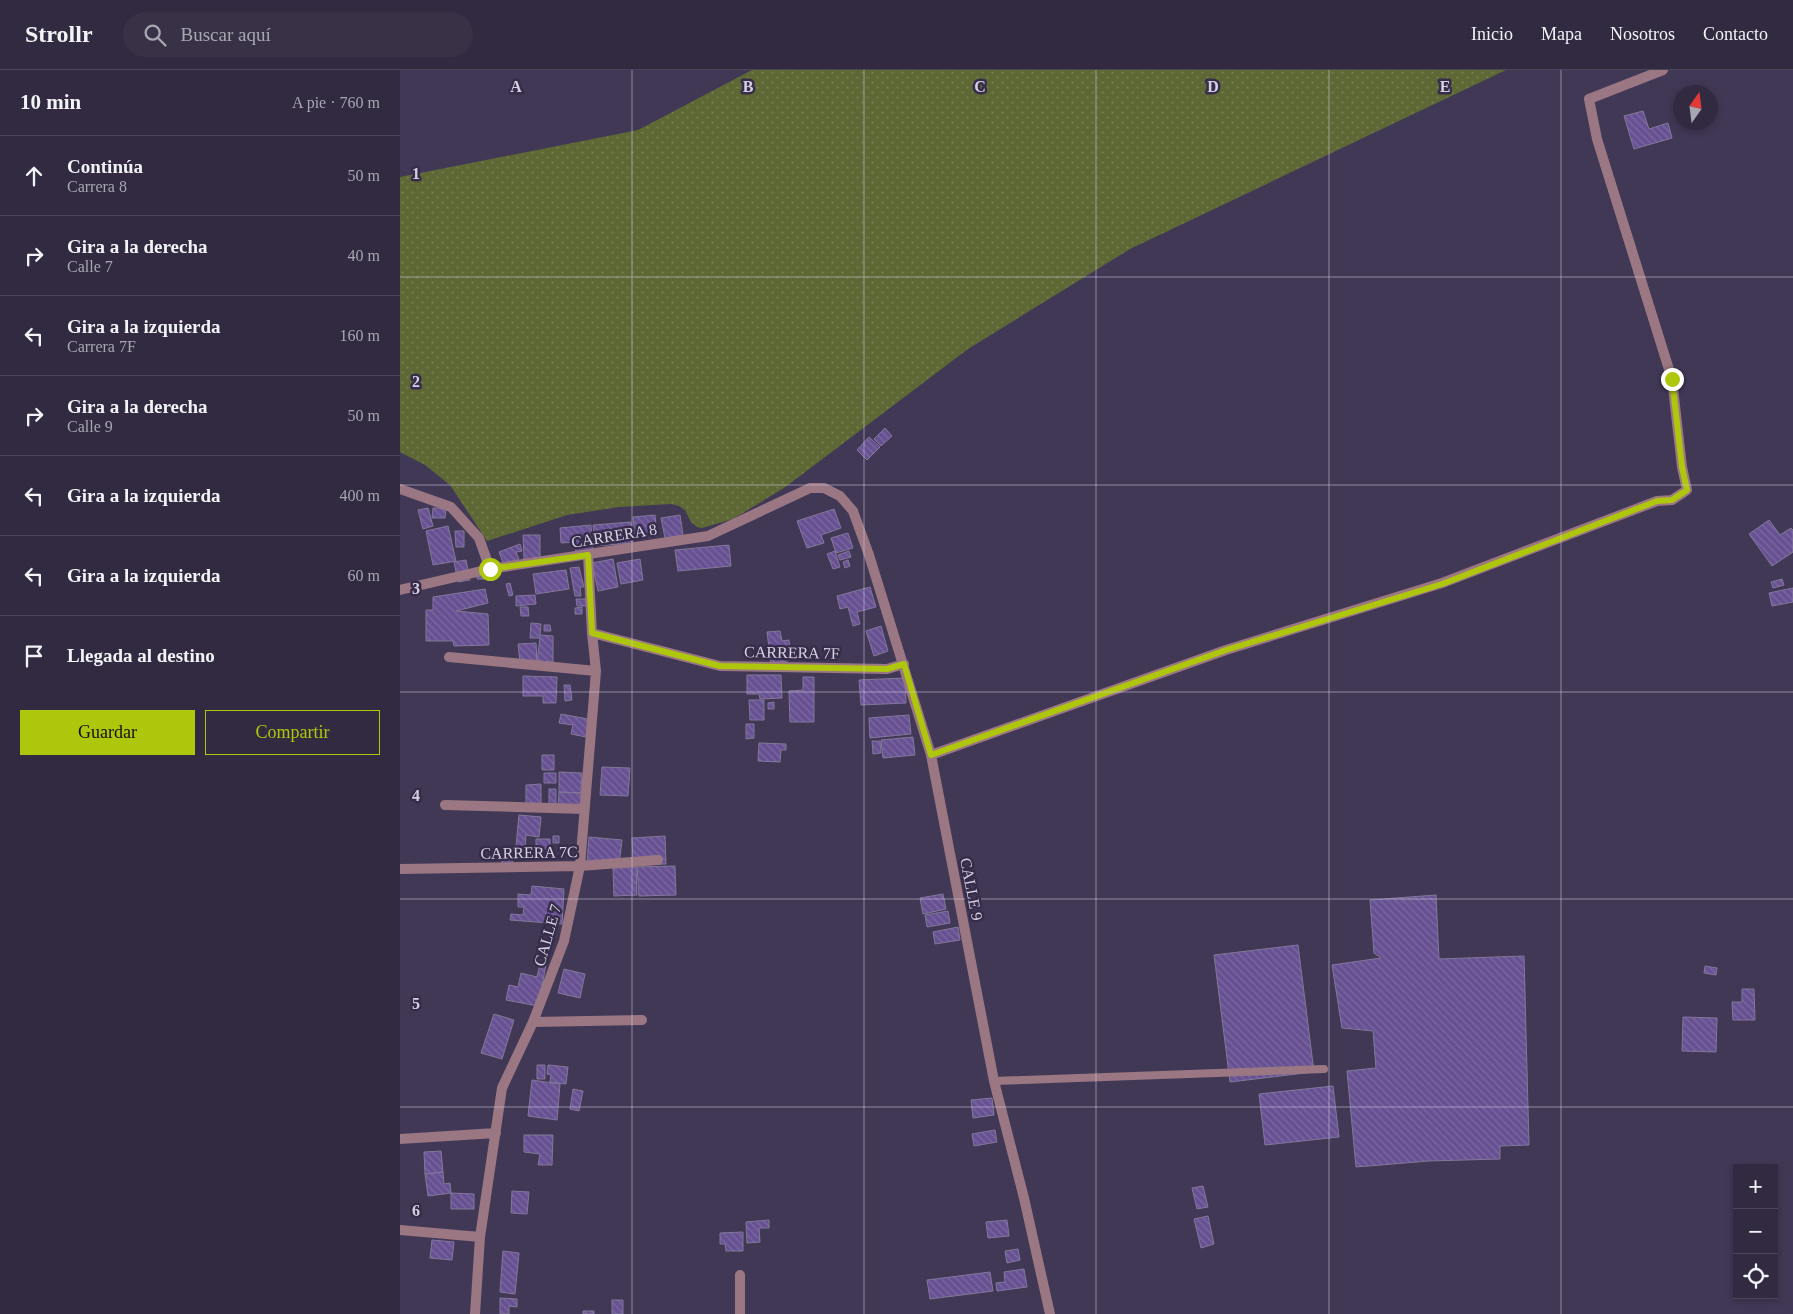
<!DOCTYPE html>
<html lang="es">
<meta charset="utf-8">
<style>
body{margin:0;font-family:Georgia,serif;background:#393247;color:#f1f3f6}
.controls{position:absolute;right:15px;bottom:15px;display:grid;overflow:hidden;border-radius:0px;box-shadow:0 2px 8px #0003}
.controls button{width:45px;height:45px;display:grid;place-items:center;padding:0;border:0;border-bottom:1px solid #4c4659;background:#312a40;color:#f1f3f6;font:25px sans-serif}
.compass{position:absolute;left:1273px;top:15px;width:45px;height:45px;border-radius:50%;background:#312a40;box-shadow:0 2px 8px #0003;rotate:14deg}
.stop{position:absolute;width:15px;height:15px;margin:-11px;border:4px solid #aec60c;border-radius:50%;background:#fff}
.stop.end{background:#aec60c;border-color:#fff;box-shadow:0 1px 5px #0008}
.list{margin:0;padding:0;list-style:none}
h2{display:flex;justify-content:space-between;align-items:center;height:65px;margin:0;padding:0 20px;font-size:21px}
h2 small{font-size:16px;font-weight:400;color:#a8a7b1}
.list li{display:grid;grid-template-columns:32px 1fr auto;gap:15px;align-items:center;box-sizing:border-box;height:80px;padding:0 20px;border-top:1px solid #4c4659}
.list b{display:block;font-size:19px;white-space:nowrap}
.list p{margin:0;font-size:16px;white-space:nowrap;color:#a8a7b1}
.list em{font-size:16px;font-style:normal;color:#a8a7b1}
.actions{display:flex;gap:10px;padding:15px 20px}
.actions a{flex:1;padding:11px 0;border:1px solid #aec60c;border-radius:0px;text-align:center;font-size:18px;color:#aec60c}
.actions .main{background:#aec60c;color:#111}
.icon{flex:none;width:28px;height:28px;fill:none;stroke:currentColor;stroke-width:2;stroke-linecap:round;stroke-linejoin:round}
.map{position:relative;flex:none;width:1393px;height:1244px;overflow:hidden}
header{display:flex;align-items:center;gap:30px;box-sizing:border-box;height:70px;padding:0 25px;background:#312a40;border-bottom:1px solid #4c4659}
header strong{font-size:24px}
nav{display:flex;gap:28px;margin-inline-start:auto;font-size:18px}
.search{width:350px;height:45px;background:#393247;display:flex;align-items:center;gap:12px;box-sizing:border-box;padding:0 18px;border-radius:28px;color:#a8a7b1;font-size:19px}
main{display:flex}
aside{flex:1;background:#312a40}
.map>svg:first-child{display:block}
</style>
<header>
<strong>Strollr</strong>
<div class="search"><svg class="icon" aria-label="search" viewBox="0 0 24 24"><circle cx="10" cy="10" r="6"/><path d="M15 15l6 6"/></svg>Buscar aquí</div>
<nav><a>Inicio</a><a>Mapa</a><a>Nosotros</a><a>Contacto</a></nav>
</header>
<main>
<aside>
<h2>10 min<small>A pie · 760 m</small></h2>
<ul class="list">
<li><svg class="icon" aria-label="ahead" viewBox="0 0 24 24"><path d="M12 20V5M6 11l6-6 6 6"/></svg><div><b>Continúa</b><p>Carrera 8</p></div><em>50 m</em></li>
<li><svg class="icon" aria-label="right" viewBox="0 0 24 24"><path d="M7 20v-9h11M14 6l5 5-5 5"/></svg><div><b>Gira a la derecha</b><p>Calle 7</p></div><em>40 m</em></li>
<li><svg class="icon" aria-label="left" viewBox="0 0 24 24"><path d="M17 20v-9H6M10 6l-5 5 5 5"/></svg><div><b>Gira a la izquierda</b><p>Carrera 7F</p></div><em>160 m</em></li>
<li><svg class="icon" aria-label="right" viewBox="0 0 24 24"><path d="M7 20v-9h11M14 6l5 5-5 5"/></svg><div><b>Gira a la derecha</b><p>Calle 9</p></div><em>50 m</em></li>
<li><svg class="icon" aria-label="left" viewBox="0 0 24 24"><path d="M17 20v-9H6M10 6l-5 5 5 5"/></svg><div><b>Gira a la izquierda</b></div><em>400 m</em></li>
<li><svg class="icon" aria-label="left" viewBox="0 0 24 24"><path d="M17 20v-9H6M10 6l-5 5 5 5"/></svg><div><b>Gira a la izquierda</b></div><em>60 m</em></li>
<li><svg class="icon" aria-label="arrive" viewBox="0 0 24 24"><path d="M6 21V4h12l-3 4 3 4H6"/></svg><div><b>Llegada al destino</b></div></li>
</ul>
<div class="actions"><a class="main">Guardar</a><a>Compartir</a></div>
</aside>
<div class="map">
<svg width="1393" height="1244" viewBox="0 0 1393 1244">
<defs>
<pattern id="grass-dots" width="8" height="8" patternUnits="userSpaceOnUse" patternTransform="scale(1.25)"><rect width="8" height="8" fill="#5e6835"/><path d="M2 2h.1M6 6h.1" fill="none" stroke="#747d52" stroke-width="1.8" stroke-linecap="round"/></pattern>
<pattern id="building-back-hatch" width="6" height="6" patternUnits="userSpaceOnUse" patternTransform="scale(1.25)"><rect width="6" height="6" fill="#675192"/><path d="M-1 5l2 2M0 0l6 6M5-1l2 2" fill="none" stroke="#7c69a1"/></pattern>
</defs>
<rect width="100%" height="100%" fill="#413856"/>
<!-- grass -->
<path fill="url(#grass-dots)" d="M352 0H1106L730 179 568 279 384 418 333 449 302 458 297 457 291 452 285 440 279 436 271 434 219 437 167 445 87 471 50 415 25 395 0 382V107L238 60Z"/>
<!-- building -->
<path fill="url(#building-back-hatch)" stroke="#82789a" d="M1243 41 1249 59 1268 53 1272 68 1234 79 1224 46Z
M485 358 492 366 481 376 474 369Z
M469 367 480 377 467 390 457 380Z
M28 438 33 456 23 459 18 440Z
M33 438H46L45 448H32Z
M434 439 441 458 421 465 424 473 407 478 397 451Z
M255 445 257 466 235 468 233 447Z
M280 445 283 465 265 468 261 448Z
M1369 450 1380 465 1391 458 1393 460V482L1372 496 1349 464Z
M231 452 233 473 195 476 193 455Z
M191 455 193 481 176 482 175 472 161 473 160 458Z
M48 456 56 491 33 495 26 461Z
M55 461H64V477H56Z
M448 463 453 478 436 483 431 468Z
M123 465H140V489H124Z
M120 474 122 481 116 482 119 489 104 495 99 482Z
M329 475 331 496 278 501 275 480Z
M435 481 440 497 433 499 427 484Z
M449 481 451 487 440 490 438 485Z
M213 489 218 517 198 521 192 493Z
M240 489 243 510 221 514 217 493Z
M66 490 70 510 58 512 54 492Z
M448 490 450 496 445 498 443 492Z
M179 497 184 517H180L181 526H175L170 498Z
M77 498H89V509H77Z
M166 500 169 519 136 524 133 504Z
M1382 509 1384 515 1373 518 1371 512Z
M110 513 113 525 109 526 106 514Z
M470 517 476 537 457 542 460 554 453 556 448 537 440 539 437 526Z
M1393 518V532L1372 536 1369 523Z
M85 519 88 533 56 541 88 544 89 575 54 576 53 571H26V540H33V527Z
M135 525 136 534 116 536V526Z
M176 529H188V536H177Z
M120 537H128L129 546H121Z
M182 537V544H175V538Z
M131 553 141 554 140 565 153 566V592L137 591 140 568H130Z
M144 555H150L151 561H144Z
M481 556 488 581 474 586 466 561Z
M380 561 382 571 389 570 390 581H387L388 591 371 593 367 562Z
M136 573 137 590 120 592 118 574Z
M347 605H381L382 628 360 629 359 624H347Z
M123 606 157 607 156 633H143V626H123Z
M403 607H414V652H390L389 621 403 620Z
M505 608 506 633 461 635 459 610Z
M164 615H170L172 630 165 631Z
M349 630H364V650H350Z
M374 632V639H368V633Z
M161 644 193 650 191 668 171 664 173 655 159 653Z
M509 645 511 664 470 668 469 648Z
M346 654H354V668L346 669Z
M513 667 515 685 483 688 481 670Z
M472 671H480L481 683 473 684Z
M359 673 386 674V680H381L380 692 358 691Z
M142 685H154V700H142Z
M202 697 230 698 228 726 200 725Z
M159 702 182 703 181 723 159 722Z
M144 703H156V713H144Z
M141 714V735H126V715Z
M149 719H156V739H149Z
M159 722 181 723V740L158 739Z
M119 745 141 747 139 767 126 765 125 777 116 776Z
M153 766H159V773H153Z
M265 766 266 794 233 795 232 768Z
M189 767 222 770 219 795 187 792Z
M136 769H150V779H136Z
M102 783H112L113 794H102Z
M275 796 276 825 239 826 237 797Z
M236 797 237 825 214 826 213 798Z
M132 816 164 819 162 854 110 850 111 844 123 845 124 837H118V824L131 825Z
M543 824 546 839 523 844 520 828Z
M1036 825 1039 889 1124 886 1129 1075 1100 1076V1089L1029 1091 956 1097 947 1001 976 998 973 961 942 958 932 895 981 888 974 883 970 830Z
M548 841 550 853 527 857 525 845Z
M558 857 560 870 535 874 533 862Z
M898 875 914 1002 830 1012 814 885Z
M140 894 146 895 138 936 106 930 109 915 118 917 121 903 137 907Z
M1305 896 1317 898 1316 905 1304 903Z
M164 899 185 904 180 928 158 923Z
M1342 919H1354L1355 950H1333L1332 932H1342Z
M94 944 114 950 102 989 81 983Z
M1283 947 1317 948 1316 982 1282 981Z
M137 995H145V1009H137Z
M148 995 168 997 166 1014 150 1012 151 1005 147 1004Z
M132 1010 160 1014 157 1050 128 1046Z
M933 1016 939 1067 865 1075 859 1024Z
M173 1019 183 1021 179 1041 170 1039Z
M592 1028 594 1045 573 1048 571 1030Z
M595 1060 597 1072 574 1076 572 1064Z
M124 1065H153L152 1095H138L140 1084 124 1082Z
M41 1081 43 1102 25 1104 24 1082Z
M43 1102 44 1114 50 1113 51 1123 28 1126 25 1104Z
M803 1116 808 1137 797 1139 792 1118Z
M112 1121 129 1122 127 1144 111 1143Z
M51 1123 74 1124V1139H51Z
M808 1146 814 1174 801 1178 794 1149Z
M369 1150V1158H359L360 1172 347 1173 346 1152Z
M607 1150 609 1166 588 1168 586 1152Z
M343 1162V1181H326L325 1174H320V1163Z
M32 1170 54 1172 52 1190 30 1188Z
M618 1179 620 1190 607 1193 605 1181Z
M103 1181 119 1183 115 1224 100 1222Z
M624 1199 627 1217 597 1221 596 1213 605 1212 604 1202Z
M590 1202 593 1221 530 1229 527 1210Z
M100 1228 117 1229V1237L109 1236V1244H100Z
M212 1230H223V1244H212Z
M183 1241H194V1244H183Z"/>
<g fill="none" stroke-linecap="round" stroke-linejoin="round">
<!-- lane -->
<path stroke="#9a7782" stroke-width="8" d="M594 1011 924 999"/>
<!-- street -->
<path stroke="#9a7782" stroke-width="10" d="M0 419 51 437 79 468 90 499
M0 520 90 499 308 466 410 418H424L440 426 453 441 469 485 531 685 594 1011 624 1128 650 1244
M192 563 320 596 487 599 504 594
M49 587 196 601
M531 685 826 580 1042 513 1257 431 1272 430 1287 420 1282 397 1272 309 1197 69 1189 29 1263 0
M45 735 184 739
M0 799 180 796 258 790
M133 952 242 950
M0 1069 96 1063
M0 1160 80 1167
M340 1205V1244
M75 1244 80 1167 102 1018 133 952 164 871 180 796 196 601 192 563 188 485"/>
</g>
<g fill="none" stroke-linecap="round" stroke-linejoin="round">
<!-- route -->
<path stroke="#aec60c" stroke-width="6" d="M90 499 188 485 192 563 320 596 487 599 504 594 531 685 826 580 1042 514 1257 431 1272 430 1287 420 1282 397 1272 309"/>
</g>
<!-- grid -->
<path fill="none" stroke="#d5d0e3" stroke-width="1" stroke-opacity="0.55" d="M232 0V1244M464 0V1244M696 0V1244M929 0V1244M1161 0V1244M0 207H1393M0 415H1393M0 622H1393M0 829H1393M0 1037H1393"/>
<g text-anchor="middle" stroke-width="5" stroke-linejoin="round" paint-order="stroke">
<!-- street labels -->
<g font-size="16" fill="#d5d0e3" stroke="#372d4b">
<text transform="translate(214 465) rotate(-9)" y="6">CARRERA 8</text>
<text transform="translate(392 582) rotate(1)" y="6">CARRERA 7F</text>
<text transform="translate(129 782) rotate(-1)" y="6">CARRERA 7C</text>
<text transform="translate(572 819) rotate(79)" y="6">CALLE 9</text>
<text transform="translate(147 865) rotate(-74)" y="6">CALLE 7</text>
</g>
</g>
<g font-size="16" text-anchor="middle" font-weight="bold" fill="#d5d0e3" stroke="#372d4b" stroke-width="5" stroke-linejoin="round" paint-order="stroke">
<text x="116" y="22">A</text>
<text x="348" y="22">B</text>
<text x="580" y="22">C</text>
<text x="813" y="22">D</text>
<text x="1045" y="22">E</text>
<text x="16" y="109">1</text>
<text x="16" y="317">2</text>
<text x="16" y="524">3</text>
<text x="16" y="731">4</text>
<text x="16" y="939">5</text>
<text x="16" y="1146">6</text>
</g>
</svg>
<div class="controls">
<button>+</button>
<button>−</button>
<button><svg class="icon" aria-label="locate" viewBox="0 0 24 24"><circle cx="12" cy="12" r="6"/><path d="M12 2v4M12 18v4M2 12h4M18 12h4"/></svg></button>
</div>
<svg class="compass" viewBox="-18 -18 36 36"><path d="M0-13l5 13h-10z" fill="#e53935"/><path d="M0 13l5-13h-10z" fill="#a8a7b1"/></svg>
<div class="stop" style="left:90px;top:499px"></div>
<div class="stop end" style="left:1272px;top:309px"></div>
</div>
</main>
